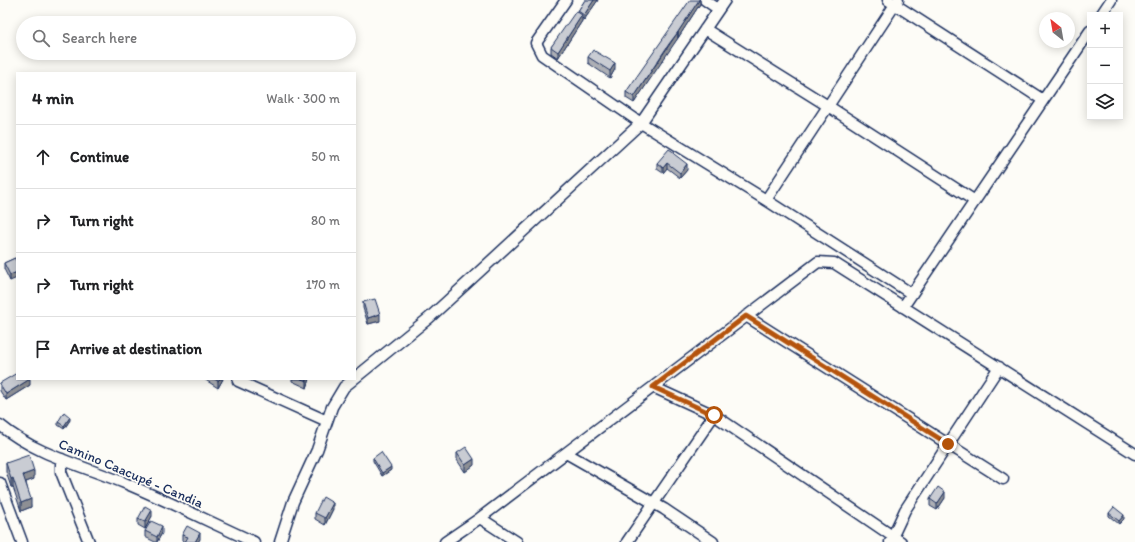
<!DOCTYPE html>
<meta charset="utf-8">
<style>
body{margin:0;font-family:Itim,sans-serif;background:#f6f6f6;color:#202124}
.controls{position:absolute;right:12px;top:12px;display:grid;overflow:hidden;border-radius:0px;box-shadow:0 2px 10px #0003}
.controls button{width:36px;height:36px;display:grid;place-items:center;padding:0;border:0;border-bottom:1px solid #e0e0e0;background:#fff;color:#202124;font:20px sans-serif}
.compass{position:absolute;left:1039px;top:12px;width:36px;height:36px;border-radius:50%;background:#fff;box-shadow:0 2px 10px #0003;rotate:329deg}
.stop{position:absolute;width:12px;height:12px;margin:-9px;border:3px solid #b45309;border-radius:50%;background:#fff}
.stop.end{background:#b45309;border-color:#fff;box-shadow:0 1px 4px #0008}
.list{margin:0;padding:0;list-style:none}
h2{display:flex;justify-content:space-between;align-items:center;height:52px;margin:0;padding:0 16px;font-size:17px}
h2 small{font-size:13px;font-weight:400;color:#757577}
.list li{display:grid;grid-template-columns:26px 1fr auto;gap:12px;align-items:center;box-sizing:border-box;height:64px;padding:0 16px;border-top:1px solid #e0e0e0}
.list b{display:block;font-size:15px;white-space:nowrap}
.list em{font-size:13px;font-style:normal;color:#757577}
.icon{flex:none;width:22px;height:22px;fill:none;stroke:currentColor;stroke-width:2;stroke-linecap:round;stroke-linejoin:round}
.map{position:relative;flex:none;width:1135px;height:542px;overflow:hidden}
.search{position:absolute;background:#fff;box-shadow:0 2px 10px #0003;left:16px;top:16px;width:340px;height:44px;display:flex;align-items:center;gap:10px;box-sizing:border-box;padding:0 14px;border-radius:22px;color:#757577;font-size:15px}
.panel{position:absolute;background:#fff;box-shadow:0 2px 10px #0003;left:16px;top:72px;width:340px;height:308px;border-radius:0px}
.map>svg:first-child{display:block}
</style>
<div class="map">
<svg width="1135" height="542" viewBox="0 0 1135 542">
<rect width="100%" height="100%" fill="#fdfcf7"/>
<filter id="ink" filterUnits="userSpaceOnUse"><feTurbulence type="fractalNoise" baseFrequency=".025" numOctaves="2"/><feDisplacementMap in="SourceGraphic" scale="8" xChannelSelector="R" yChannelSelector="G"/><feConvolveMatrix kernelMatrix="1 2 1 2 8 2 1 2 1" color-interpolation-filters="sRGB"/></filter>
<g filter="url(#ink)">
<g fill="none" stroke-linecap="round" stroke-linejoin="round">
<defs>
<path id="minor" d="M566 0 536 43 542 55 641 123 766 200 912 294
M705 0 718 9
M888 0 1043 100
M1101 15 1111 0
M705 29 828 106 975 201
M766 200 898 0
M903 307 1090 31
M746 316 1003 479
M355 378 429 318 641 123 725 0
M238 381 327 421
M653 387 714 415 901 542
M0 425C36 455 84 466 127 484 170 502 212 523 254 542
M566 453 664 509 713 542
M62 459 61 465V472L89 542
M0 483 22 542
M480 518 517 542
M280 542 293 502 317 450 332 407 344 387 354 379
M445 542 480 518 818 262 834 263 1135 454
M627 542 714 415
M890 542 905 510 999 367"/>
</defs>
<!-- minor casing -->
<use href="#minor" stroke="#1b2f5e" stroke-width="13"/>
<!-- minor -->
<use href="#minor" stroke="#fdfcf7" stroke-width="10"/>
</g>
<!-- wall -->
<path fill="#adafb5" stroke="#1b2f5e" d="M585 0H598L584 20 582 18V21L558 58 551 53V47L578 13V11Z
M700 0V4L678 38 669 50 634 103 626 98V92Z
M588 57 615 69 610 78 588 63Z
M675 155 687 170 680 178 667 168 663 173 657 169V163Z
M15 258 10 281 4 269V263Z
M363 302 380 321 368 324 363 308Z
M204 379H223L218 388Z
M292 379H310L307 388 292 381Z
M0 383 30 385 6 400 0 391Z
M70 420 64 429 58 425V422Z
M457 453 474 465 465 472 457 460Z
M373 458 391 470 382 476 373 461Z
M6 463 34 479 26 482 31 507 21 511 13 487H11L6 472Z
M945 498 937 510 930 506V499Z
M333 509 325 525 315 519V513Z
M1109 513 1124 519 1119 524 1109 516Z
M152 516 145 529 138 525V519Z
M145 531 162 533 157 542H155L145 537Z
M182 535 200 539 198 542H185L182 541Z"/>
<!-- shaded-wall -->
<path fill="#8d8f94" stroke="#1b2f5e" d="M594 0H598L584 20V15Z
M699 0H700V4L678 38V32Z
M582 15V21L558 58V52Z
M678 32V38L634 103V97Z
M615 63V69L610 78V71Z
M667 163V168L663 173V168Z
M687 164V170L680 178V173Z
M17 272V278L10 281V275Z
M380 314V321L368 324V318Z
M30 379V385L6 400V394Z
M220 379H223L218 388V381Z
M308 379H310L307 388V381Z
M70 417V420L64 429V426Z
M474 459V465L465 472V465Z
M391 467V470L382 476V473Z
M34 471V479L23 483V475Z
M13 478V487H11V479Z
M945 492V498L937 510V504Z
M31 499V507L21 511V503Z
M333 503V509L325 525V518Z
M152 510V516L145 529V522Z
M1124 515V519L1119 524V521Z
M162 526V533L157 542V537Z
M200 533V539L198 542H195Z"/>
<!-- building -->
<path fill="#c9ccd3" stroke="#1b2f5e" d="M585 0H594L584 15 578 11Z
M690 0H699L678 32 669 44 634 97 626 92Z
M576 11 582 15 558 52 551 47Z
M593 50 615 63 610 71 588 57Z
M669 149 675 153 674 154 687 164 680 173 667 163 663 168 657 163Z
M15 258 17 263V272L10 275 4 263Z
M375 299 380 314 368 318 363 302Z
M17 373V379H30L6 394 0 384V383Z
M214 379H220L218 381Z
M301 379H308L307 381Z
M64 412 70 417 64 426 58 422Z
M466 447 474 459 465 465 457 453Z
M381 452 391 467 382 473 373 458Z
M29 455 34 471 23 475 31 499 21 503 13 478 11 479 6 463Z
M938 487 945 492 937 504 930 499Z
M323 497 333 503 325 518 315 513Z
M145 506 152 510 145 522 138 519Z
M1114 507 1124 515 1119 521 1109 513Z
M151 521 162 526 157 537 145 531Z
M187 526 200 533 195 542H185L188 537 182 535Z"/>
</g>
<g fill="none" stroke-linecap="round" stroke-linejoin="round" filter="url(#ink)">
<!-- route -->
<path stroke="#b45309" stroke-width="5" d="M714 415 653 387 746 316 948 444"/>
</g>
<g text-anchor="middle" stroke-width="3.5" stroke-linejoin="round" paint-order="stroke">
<!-- street labels -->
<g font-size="14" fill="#1b2f5e" stroke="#fdfcf7">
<text transform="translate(131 473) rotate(23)" y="5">Camino Caacupé - Candia</text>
</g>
</g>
</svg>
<div class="controls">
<button>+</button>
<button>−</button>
<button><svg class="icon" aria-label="layers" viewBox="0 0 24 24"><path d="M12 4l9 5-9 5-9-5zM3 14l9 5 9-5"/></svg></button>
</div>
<svg class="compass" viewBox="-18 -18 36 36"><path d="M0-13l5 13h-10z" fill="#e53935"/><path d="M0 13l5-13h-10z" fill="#757577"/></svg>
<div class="stop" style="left:714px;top:415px"></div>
<div class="stop end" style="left:948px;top:444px"></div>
<div class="search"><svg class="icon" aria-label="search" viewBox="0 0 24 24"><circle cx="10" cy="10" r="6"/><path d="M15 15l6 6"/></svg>Search here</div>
<section class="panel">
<h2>4 min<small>Walk · 300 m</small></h2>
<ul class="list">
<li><svg class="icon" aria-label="ahead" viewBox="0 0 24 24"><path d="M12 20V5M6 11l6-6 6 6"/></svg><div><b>Continue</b></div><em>50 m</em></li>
<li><svg class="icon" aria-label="right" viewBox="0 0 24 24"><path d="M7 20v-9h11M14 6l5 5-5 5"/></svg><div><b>Turn right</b></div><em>80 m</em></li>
<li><svg class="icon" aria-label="right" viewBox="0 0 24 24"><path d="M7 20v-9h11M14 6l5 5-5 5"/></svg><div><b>Turn right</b></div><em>170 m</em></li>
<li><svg class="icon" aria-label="arrive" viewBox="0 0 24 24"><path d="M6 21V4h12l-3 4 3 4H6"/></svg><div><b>Arrive at destination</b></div></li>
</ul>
</section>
</div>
